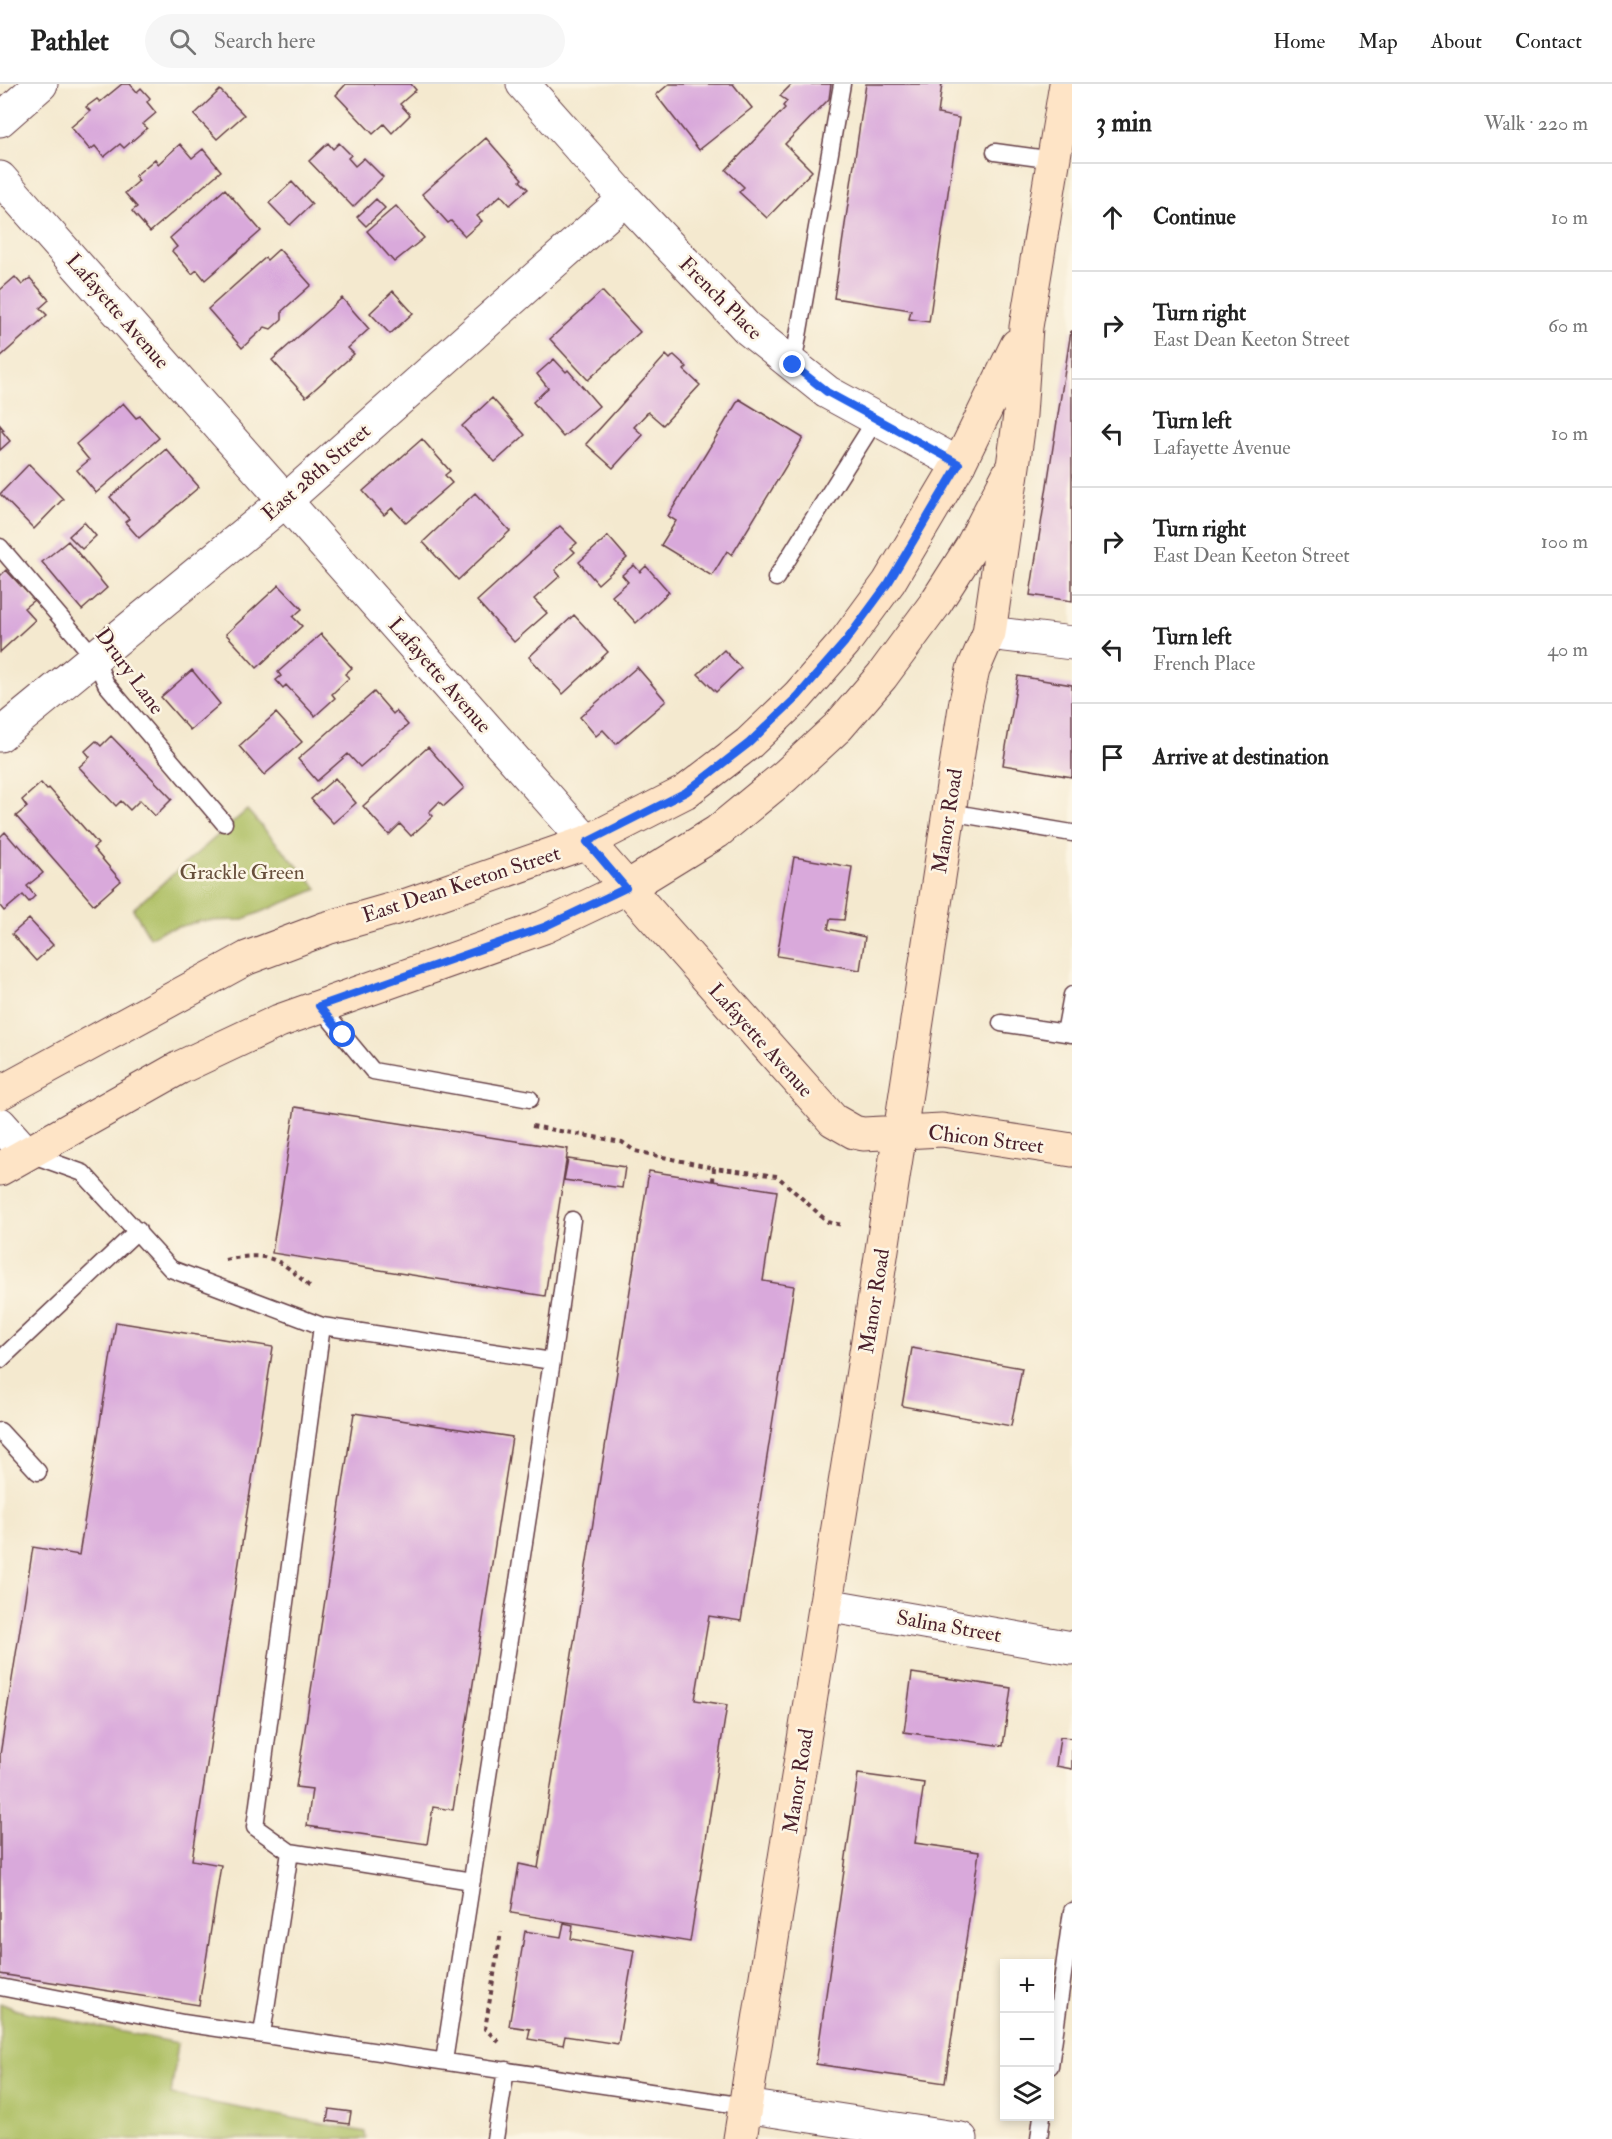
<!DOCTYPE html>
<meta charset="utf-8">
<style>
body{margin:0;font-family:"IM FELL Double Pica",serif;background:#f6f6f6;color:#222}
.controls{position:absolute;right:18px;bottom:18px;display:grid;overflow:hidden;border-radius:0px;box-shadow:0 3px 9px #0003}
.controls button{width:54px;height:54px;display:grid;place-items:center;padding:0;border:0;border-bottom:2px solid #e0e0e0;background:#fff;color:#222;font:30px sans-serif}
.stop{position:absolute;width:18px;height:18px;margin:-14px;border:4px solid #2563eb;border-radius:50%;background:#fff}
.stop.end{background:#2563eb;border-color:#fff;box-shadow:0 2px 6px #0008}
.list{margin:0;padding:0;list-style:none}
h2{display:flex;justify-content:space-between;align-items:center;height:78px;margin:0;padding:0 24px;font-size:26px}
h2 small{font-size:20px;font-weight:400;color:#767676}
.list li{display:grid;grid-template-columns:39px 1fr auto;gap:18px;align-items:center;box-sizing:border-box;height:108px;padding:0 24px;border-top:2px solid #e0e0e0}
.list b{display:block;font-size:22px;white-space:nowrap}
.list p{margin:0;font-size:20px;white-space:nowrap;color:#767676}
.list em{font-size:20px;font-style:normal;color:#767676}
.icon{flex:none;width:33px;height:33px;fill:none;stroke:currentColor;stroke-width:2;stroke-linecap:round;stroke-linejoin:round}
.map{position:relative;flex:none;width:1072px;height:2055px;overflow:hidden}
header{display:flex;align-items:center;gap:36px;box-sizing:border-box;height:84px;padding:0 30px;background:#fff;border-bottom:2px solid #e0e0e0}
header strong{font-size:28px}
nav{display:flex;gap:33px;margin-inline-start:auto;font-size:21px}
.search{width:420px;height:54px;background:#f6f6f6;display:flex;align-items:center;gap:15px;box-sizing:border-box;padding:0 21px;border-radius:33px;color:#767676;font-size:22px}
main{display:flex}
aside{flex:1;background:#fff}
.map>svg:first-child{display:block}
</style>
<header>
<strong>Pathlet</strong>
<div class="search"><svg class="icon" aria-label="search" viewBox="0 0 24 24"><circle cx="10" cy="10" r="6"/><path d="M15 15l6 6"/></svg>Search here</div>
<nav><a>Home</a><a>Map</a><a>About</a><a>Contact</a></nav>
</header>
<main>
<div class="map">
<svg width="1072" height="2055" viewBox="0 0 1072 2055">
<rect width="100%" height="100%" fill="#fcf5e5"/>
<filter id="ink" filterUnits="userSpaceOnUse"><feTurbulence type="fractalNoise" baseFrequency=".0167" numOctaves="2"/><feDisplacementMap in="SourceGraphic" scale="12" xChannelSelector="R" yChannelSelector="G"/><feConvolveMatrix kernelMatrix="1 2 1 2 8 2 1 2 1" color-interpolation-filters="sRGB"/></filter>
<filter id="wash" filterUnits="userSpaceOnUse"><feTurbulence type="fractalNoise" baseFrequency=".008" numOctaves="4" result="noise"/><feDisplacementMap in="SourceGraphic" scale="24" xChannelSelector="R" yChannelSelector="G"/><feGaussianBlur stdDeviation="1.35" result="paint"/><feColorMatrix in="noise" values="0 0 0 0 0 0 0 0 0 0 0 0 0 0 0 0 0 1.4 0 .05"/><feComposite in="paint" operator="in"/></filter>
<g filter="url(#wash)">
<rect width="100%" height="100%" fill="#f4e9cf"/>
<!-- green -->
<path fill="#acbe61" stroke="#7b6e46" stroke-width="1.5" d="M247 726 318 805 241 836 202 837 162 847 150 854 133 825Z
M0 1919 17 1926 178 1959 171 2011 365 2048 366 2055H0Z"/>
<g id="blocks">
<!-- building -->
<path fill="#d9a9db" d="M122 0H130L137 8 141 4 150 14 147 18 156 29 143 40 147 44 124 64 120 60 104 73 95 62 90 66 71 43 90 27 86 23 97 15 100 18Z
M346 0H411L416 6 400 20 410 31 392 49 384 40 373 50 336 11Z
M669 0H733L752 24 699 66 656 11Z
M792 0H831L829 15 785 60 812 87 767 134 739 108 744 103 726 86 785 24 783 22 787 17 780 12Z
M866 0H942L938 30 959 34 929 238 909 235 911 226 834 214Z
M220 6 244 31 217 55 194 31Z
M486 54 522 95 520 97 528 105 510 121 501 111 477 132 482 137 465 152 451 137 448 139 422 110Z
M328 59 333 65 339 59 351 71 348 74 355 82 364 74 383 93 353 123 309 77Z
M180 60 192 74 203 65 221 87 150 148 132 127 137 123 125 109 139 97 135 92 155 75 158 80Z
M292 98 312 120 290 141 269 119Z
M225 105 261 147 205 196 197 186 192 190 172 167 177 163 170 154Z
M376 115 385 124 366 142 357 133Z
M396 122 424 154 394 178 367 147Z
M279 165 311 201 282 227V235L271 245 265 243 242 264 208 225 265 174 267 176Z
M15 193 22 201 30 194 49 216 40 224 47 231 0 273V206Z
M393 207 413 229 390 250 370 229Z
M602 207 640 248 588 296 550 255Z
M342 214 369 245 348 264 354 270 306 313 272 276Z
M1071 247H1072V517L1030 511Z
M666 271 670 275 674 271 687 283 684 286 700 301 663 341 648 328 634 343 643 351 613 384 586 360Z
M554 275 566 288 568 286 599 322 563 353 533 318 548 304 537 290Z
M492 314 525 351 495 378 462 342Z
M739 315 803 354 732 471 727 467 712 492 661 461 676 437 668 432Z
M123 319 136 334 140 332 159 354 96 409 77 386 89 376 76 360Z
M0 341 4 346 2 347 10 357 0 366Z
M422 355 450 387 445 391 452 399 406 439 392 424 384 431 363 407Z
M166 365 199 403 139 454 125 438 129 435 110 413Z
M29 380 63 415 34 445 0 410Z
M475 409 510 447 458 496 423 458Z
M84 438 96 452 82 465 69 452Z
M560 442 577 459 571 464 575 468 555 486 560 492 534 515 547 529 514 558 477 517Z
M608 452 627 474 598 500 579 478Z
M68 457 107 504 82 526 42 478Z
M634 481 640 488 646 482 669 508 636 539 612 512 628 498 622 491Z
M6 486 34 516 24 524 35 536 0 568V492Z
M279 501 302 525 293 533 302 542 257 584 226 550Z
M574 531 608 568 563 610 529 573Z
M321 550 352 584 345 590 349 594 332 610 335 614 315 632 286 601 283 604 276 596 281 592 278 588Z
M724 566 741 584 716 608 698 590Z
M637 583 666 617 616 660 603 646 596 652 580 633Z
M192 586 220 620 190 646 161 613Z
M1018 592 1072 601V693L1003 681Z
M374 608 393 630 396 627 408 641 360 683 348 670 317 697 298 675Z
M276 629 302 658 264 691 239 662Z
M111 652 172 715 155 732 140 716 130 726 121 717 116 722 79 683 90 673 85 667 86 666 96 657 101 662Z
M428 663 464 704 444 722 439 718 429 728 433 732 411 752 400 740 389 751 363 722Z
M335 694 356 719 333 739 311 715Z
M41 699 47 706 49 704 98 760 93 764 121 797 94 821 16 732 27 723 22 716Z
M5 748 17 762 18 760 43 789 27 802 35 812 29 818 23 811 4 827 0 822V753Z
M794 773 852 783 844 836 830 835 828 845 865 853 860 886 777 872Z
M29 835 53 861 36 877 12 850Z
M295 1023 568 1065 545 1212 272 1169Z
M568 1075 625 1083 622 1104 564 1096Z
M649 1087 777 1107 763 1197 794 1202 741 1537 709 1532 695 1616 727 1621 690 1858 511 1829 519 1780 538 1784Z
M116 1238 273 1263 192 1776 221 1781 199 1921 0 1890V1671L33 1463 79 1471Z
M912 1264 1022 1284 1011 1342 902 1322Z
M354 1329 512 1353 453 1726 433 1723 427 1760 307 1742 312 1705 296 1703Z
M912 1589 1011 1604 1003 1662 904 1648Z
M1060 1653 1072 1654V1685L1056 1682Z
M858 1690 924 1699 915 1759 979 1768 945 1999 816 1980Z
M564 1839 573 1841 571 1855 634 1866 618 1960 565 1952 563 1961 528 1955 530 1945 509 1942 525 1847 561 1853Z
M329 2025 351 2028 349 2040 327 2037Z"/>
</g>
</g>
<g filter="url(#ink)">
<use href="#blocks" fill-opacity="0" stroke="#643d44" stroke-width="1.5"/>
<g fill="none" stroke-linecap="round" stroke-linejoin="round">
<defs>
<path id="lane" d="M995 68 1054 76
M793 281 842 0
M0 463 95 574 106 600 224 739
M776 494 876 335
M949 728 1072 749
M319 922 373 987 530 1015
M1001 939 1072 950
M1065 949 1072 911
M27 1069 83 1089 171 1185 322 1242 552 1277 444 1977
M0 1276 138 1146
M552 1277 572 1136
M0 1347 38 1388
M290 1768 472 1797
M0 1903 183 1939 745 2022
M262 1950 290 1768 255 1743 322 1242
M1050 1982 1072 1827
M495 2055 506 1986
M1039 2055 1042 2032"/>
<path id="street" d="M523 0 625 115 747 244 827 308 959 380
M0 36 41 0
M0 94 587 758
M989 549 1072 559
M0 651 285 417 625 115
M0 1040 26 1069
M826 1521 1072 1564
M745 2022 961 2055"/>
<path id="secondary" d="M587 758 833 1036 854 1048 863 1050 942 1046 1072 1066
M0 1009 247 874 327 844 407 821 587 758 685 708 749 659 798 612 845 558 889 498 959 380 1017 261
M0 1085 179 984 279 937 544 843 626 804 717 748 785 692 838 643 882 592 935 520 972 462 1013 382 1020 331 1026 243 1066 0
M740 2055 872 1231 966 617 973 586 989 549 1013 382"/>
</defs>
<!-- lane casing -->
<use href="#lane" stroke="#643d44" stroke-width="19"/>
<!-- street casing -->
<use href="#street" stroke="#643d44" stroke-width="35"/>
<!-- secondary casing -->
<use href="#secondary" stroke="#643d44" stroke-width="35"/>
<!-- path -->
<path stroke="#643d44" stroke-width="4" stroke-dasharray="4.5 4.5" stroke-linecap="butt" d="M532 1042 622 1058 635 1067 714 1084
M713 1097 714 1084 777 1092 828 1138 842 1141
M225 1176C269 1167 279 1174 310 1203
M499 1958 485 1945 501 1848"/>
<!-- lane -->
<use href="#lane" stroke="#fff" stroke-width="16"/>
<!-- street -->
<use href="#street" stroke="#fff" stroke-width="33"/>
<!-- secondary -->
<use href="#secondary" stroke="#fee4c6" stroke-width="33"/>
</g>
</g>
<g fill="none" stroke-linecap="round" stroke-linejoin="round" filter="url(#ink)">
<!-- route -->
<path stroke="#2563eb" stroke-width="8" d="M343 951 319 922 544 843 626 804 587 758 686 708 749 659 798 612 845 558 889 498 959 380 827 308 793 281"/>
</g>
<g text-anchor="middle" stroke-width="5" stroke-linejoin="round" paint-order="stroke">
<!-- street labels -->
<g font-size="21" fill="#4a1f2b" stroke="#fcf5e5">
<text transform="translate(721 214) rotate(45)" y="7">French Place</text>
<text transform="translate(118 227) rotate(49)" y="7">Lafayette Avenue</text>
<text transform="translate(316 388) rotate(-41)" y="7">East 28th Street</text>
<text transform="translate(130 587) rotate(54)" y="7">Drury Lane</text>
<text transform="translate(440 591) rotate(49)" y="7">Lafayette Avenue</text>
<text transform="translate(947 737) rotate(-81)" y="7">Manor Road</text>
<text transform="translate(461 800) rotate(-18)" y="7">East Dean Keeton Street</text>
<text transform="translate(761 956) rotate(48)" y="7">Lafayette Avenue</text>
<text transform="translate(986 1055) rotate(7)" y="7">Chicon Street</text>
<text transform="translate(874 1217) rotate(-81)" y="7">Manor Road</text>
<text transform="translate(949 1542) rotate(10)" y="7">Salina Street</text>
<text transform="translate(798 1697) rotate(-81)" y="7">Manor Road</text>
</g>
<!-- park labels -->
<g font-size="21" fill="#674f3b" stroke="#fcf5e5">
<text x="242" y="795">Grackle Green</text>
</g>
</g>
</svg>
<div class="controls">
<button>+</button>
<button>−</button>
<button><svg class="icon" aria-label="layers" viewBox="0 0 24 24"><path d="M12 4l9 5-9 5-9-5zM3 14l9 5 9-5"/></svg></button>
</div>
<div class="stop" style="left:343px;top:951px"></div>
<div class="stop end" style="left:793px;top:281px"></div>
</div>
<aside>
<h2>3 min<small>Walk · 220 m</small></h2>
<ul class="list">
<li><svg class="icon" aria-label="ahead" viewBox="0 0 24 24"><path d="M12 20V5M6 11l6-6 6 6"/></svg><div><b>Continue</b></div><em>10 m</em></li>
<li><svg class="icon" aria-label="right" viewBox="0 0 24 24"><path d="M7 20v-9h11M14 6l5 5-5 5"/></svg><div><b>Turn right</b><p>East Dean Keeton Street</p></div><em>60 m</em></li>
<li><svg class="icon" aria-label="left" viewBox="0 0 24 24"><path d="M17 20v-9H6M10 6l-5 5 5 5"/></svg><div><b>Turn left</b><p>Lafayette Avenue</p></div><em>10 m</em></li>
<li><svg class="icon" aria-label="right" viewBox="0 0 24 24"><path d="M7 20v-9h11M14 6l5 5-5 5"/></svg><div><b>Turn right</b><p>East Dean Keeton Street</p></div><em>100 m</em></li>
<li><svg class="icon" aria-label="left" viewBox="0 0 24 24"><path d="M17 20v-9H6M10 6l-5 5 5 5"/></svg><div><b>Turn left</b><p>French Place</p></div><em>40 m</em></li>
<li><svg class="icon" aria-label="arrive" viewBox="0 0 24 24"><path d="M6 21V4h12l-3 4 3 4H6"/></svg><div><b>Arrive at destination</b></div></li>
</ul>
</aside>
</main>
